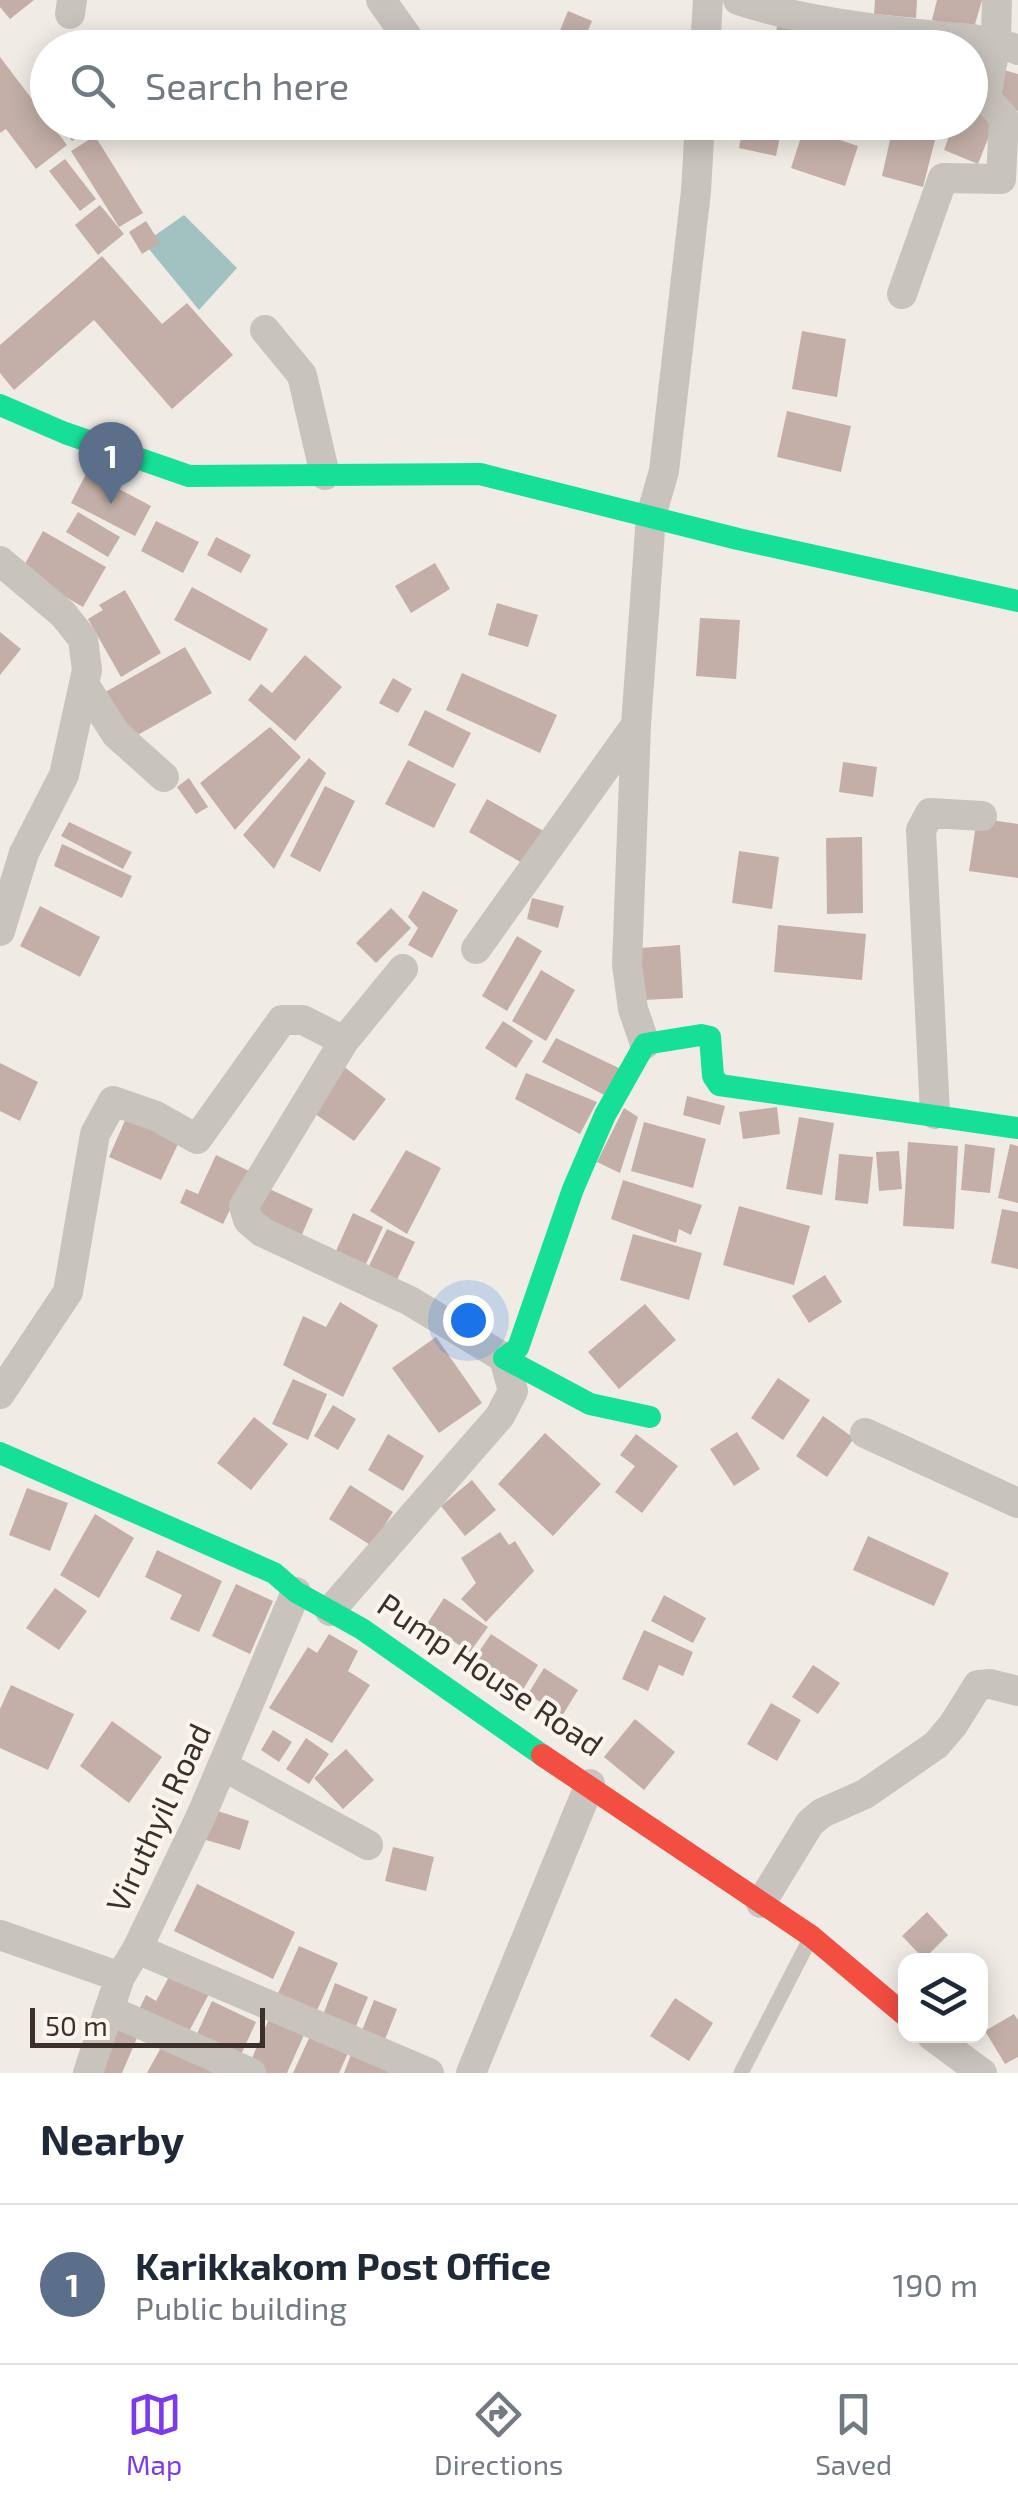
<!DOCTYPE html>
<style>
body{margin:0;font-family:"Exo 2",sans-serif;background:#f2f2f3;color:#1f2937}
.controls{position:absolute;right:30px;bottom:30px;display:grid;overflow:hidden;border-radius:20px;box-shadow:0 5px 25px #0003}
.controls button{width:90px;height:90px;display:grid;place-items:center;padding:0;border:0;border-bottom:2px solid #e0e1e3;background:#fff;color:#1f2937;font:50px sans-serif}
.scale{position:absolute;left:30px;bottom:25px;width:235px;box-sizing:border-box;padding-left:10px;border:5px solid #3b302b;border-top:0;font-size:28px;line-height:35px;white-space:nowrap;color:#3b302b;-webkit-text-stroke:8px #fbf5ee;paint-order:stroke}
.you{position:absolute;left:468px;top:1320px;width:35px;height:35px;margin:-25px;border:8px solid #fff;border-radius:50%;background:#1a73e8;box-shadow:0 0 0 15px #1a73e833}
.badge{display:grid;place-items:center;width:65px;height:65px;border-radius:50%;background:#7c3aed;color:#fff;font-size:32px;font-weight:700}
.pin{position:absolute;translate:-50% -82px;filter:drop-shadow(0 2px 5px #0008)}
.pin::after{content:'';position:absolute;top:52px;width:35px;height:30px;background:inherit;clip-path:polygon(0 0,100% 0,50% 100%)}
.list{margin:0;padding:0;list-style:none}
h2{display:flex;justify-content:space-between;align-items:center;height:130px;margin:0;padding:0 40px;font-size:42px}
h2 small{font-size:32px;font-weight:400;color:#747a83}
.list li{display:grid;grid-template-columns:65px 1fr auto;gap:30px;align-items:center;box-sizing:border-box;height:160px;padding:0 40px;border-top:2px solid #e0e1e3}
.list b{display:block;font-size:38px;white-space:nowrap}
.list p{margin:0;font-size:32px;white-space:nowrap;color:#747a83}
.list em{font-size:32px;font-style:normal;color:#747a83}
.icon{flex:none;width:55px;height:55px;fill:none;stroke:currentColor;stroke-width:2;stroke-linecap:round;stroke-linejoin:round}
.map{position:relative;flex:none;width:1018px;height:2073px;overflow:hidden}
.search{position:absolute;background:#fff;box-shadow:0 5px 25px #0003;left:30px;right:30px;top:30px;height:110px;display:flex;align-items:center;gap:25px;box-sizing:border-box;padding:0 35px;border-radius:55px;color:#747a83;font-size:38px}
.sheet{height:290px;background:#fff}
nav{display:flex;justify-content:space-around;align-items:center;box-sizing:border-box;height:140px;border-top:2px solid #e0e1e3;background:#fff;font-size:28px;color:#747a83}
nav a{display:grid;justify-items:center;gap:5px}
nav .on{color:#7c3aed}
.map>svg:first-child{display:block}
</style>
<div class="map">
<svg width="1018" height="2073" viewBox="0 0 1018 2073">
<rect width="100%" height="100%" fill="#f0ebe5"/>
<!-- water -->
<path fill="#a1c2c1" d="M184 215 237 268 199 310 144 243Z"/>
<!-- building -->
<path fill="#c3afa7" d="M0 0H34L10 19 0 7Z
M875 0H917L916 18 874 14Z
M937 0H982L973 31 932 20Z
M568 11 592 21 581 48 554 45Z
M777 26 825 33 823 48 774 47Z
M0 57 67 145 36 169 6 129 0 133Z
M1004 70 1018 74V111L995 105Z
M970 105 997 116 978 164 944 150 954 122H970Z
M60 122H88L91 128 72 141Z
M744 122H783L776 156 739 148Z
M894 122 937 132 923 187 882 176Z
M804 128 858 146 845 186 791 168Z
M95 136 143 213 119 227 71 151Z
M65 159 96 199 80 211 49 171Z
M100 205 124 234 98 255 75 225Z
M146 221 160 243 142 254 129 232Z
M102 256 162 324 187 303 233 355 172 409 94 320 14 390 0 373V345Z
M802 331 846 339 837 397 792 389Z
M787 411 851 426 841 472 777 457Z
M87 472 151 506 135 536 71 503Z
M78 512 120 537 108 557 66 532Z
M156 521 199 542 183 573 141 551Z
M43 531 106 567 83 607 21 571Z
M216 537 251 555 241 573 207 555Z
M435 563 450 589 411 613 395 586Z
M192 587 268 629 250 661 174 620Z
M125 590 161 653 121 677 88 619 103 610 99 605Z
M497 603 538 615 528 647 488 635Z
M700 618 740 620 736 679 696 676Z
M0 632 21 649 0 675Z
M185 647 212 693 127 741 100 695Z
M305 655 342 687 295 741 248 700 261 684 272 693Z
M462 673 557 715 540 753 446 710Z
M393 678 412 689 398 713 379 703Z
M425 710 471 733 453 768 408 745Z
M270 727 301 757 235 830 200 783Z
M309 758 326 773 274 869 243 835Z
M408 760 456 784 434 828 385 804Z
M843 762 877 767 873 797 839 792Z
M189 778 208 807 196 814 177 787Z
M325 786 355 801 320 872 290 856Z
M487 799 547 833 529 867 469 832Z
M977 818 1018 824V878L969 871Z
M69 822 132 852 123 869 61 836Z
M862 837 863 913 827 914 826 838Z
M62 844 132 876 122 898 54 866Z
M739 851 779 857 772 909 732 903Z
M423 891 458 910 432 958 408 945 418 928 408 917Z
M532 898 564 906 558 928 527 919Z
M40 906 100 937 80 977 20 946Z
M391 908 411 928 376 963 356 943Z
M778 925 866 934 862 980 774 972Z
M517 936 542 951 507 1011 482 996Z
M680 945 683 998 644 1000 641 948Z
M541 970 575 990 546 1041 512 1021Z
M503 1021 533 1041 516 1068 485 1048Z
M556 1038 623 1070 608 1097 542 1062Z
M0 1063 38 1082 20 1121 0 1111Z
M343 1066 386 1099 354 1141 311 1111Z
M526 1073 597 1102 580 1134 515 1099Z
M687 1096 725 1106 720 1125 683 1115Z
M777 1107 780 1134 743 1139 739 1112Z
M624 1108 638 1117 620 1173 597 1162Z
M127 1116 179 1142 161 1180 109 1157Z
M799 1117 834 1123 822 1195 786 1189Z
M644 1122 706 1139 693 1188 631 1171Z
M908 1142 958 1146 954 1229 903 1226Z
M965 1144 995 1148 990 1193 961 1190Z
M1010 1144 1018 1146V1203L998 1198Z
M406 1150 441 1168 407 1234 370 1211Z
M899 1151 902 1189 879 1191 876 1152Z
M839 1154 873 1157 868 1204 835 1200Z
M216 1155 249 1171 223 1224 180 1203 186 1189 198 1194Z
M623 1180 702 1205 691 1235 679 1229 676 1243 611 1219Z
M265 1187 313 1209 300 1239 252 1216Z
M739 1206 810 1226 794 1285 723 1265Z
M1002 1209 1018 1212V1269L991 1263Z
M353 1213 383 1227 366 1264 336 1251Z
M387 1229 415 1242 393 1288 365 1274Z
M633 1234 702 1253 689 1300 620 1280Z
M825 1275 842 1302 809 1323 792 1296Z
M340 1302 378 1325 343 1397 283 1365 303 1316 326 1327Z
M645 1304 676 1340 619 1389 588 1352Z
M436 1337 482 1403 439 1433 392 1368Z
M778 1378 810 1400 783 1440 751 1418Z
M293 1379 327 1394 308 1440 272 1424Z
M333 1405 356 1419 338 1450 314 1436Z
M823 1416 854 1438 827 1477 796 1456Z
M254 1417 288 1444 251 1490 217 1463Z
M737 1432 760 1469 734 1486 710 1449Z
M545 1433 601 1484 553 1536 498 1484Z
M388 1434 424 1456 403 1491 368 1470Z
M636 1434 678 1466 642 1513 615 1492 635 1466 620 1455Z
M472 1480 496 1510 465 1536 441 1506Z
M350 1485 393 1512 372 1546 329 1519Z
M27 1488 68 1503 50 1551 9 1535Z
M95 1514 134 1538 99 1598 60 1575Z
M500 1532 509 1545 515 1541 534 1571 486 1622 461 1599 476 1583 461 1558Z
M868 1536 949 1573 934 1606 853 1570Z
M157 1550 222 1581 199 1632 170 1619 182 1595 145 1577Z
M236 1584 273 1601 250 1654 212 1636Z
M55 1588 87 1611 59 1650 26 1628Z
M664 1595 706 1618 693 1643 651 1621Z
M444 1598 488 1627 470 1652 427 1624Z
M644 1630 693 1652 683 1676 659 1665 648 1691 622 1679Z
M329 1634 358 1651 348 1671 370 1685 332 1743 269 1708 308 1647 317 1653Z
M491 1634 538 1665 522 1691 474 1659Z
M813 1665 840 1683 818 1714 792 1697Z
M544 1668 578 1690 562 1716 528 1694Z
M11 1685 74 1714 48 1770 0 1748V1709Z
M771 1703 801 1720 777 1761 747 1744Z
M635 1719 675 1752 644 1790 604 1757Z
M112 1721 162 1757 129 1803 80 1766Z
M273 1730 292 1742 279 1762 261 1750Z
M306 1738 329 1754 309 1784 286 1769Z
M346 1749 374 1780 343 1809 314 1778Z
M205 1807 249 1821 240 1850 196 1837Z
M393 1847 434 1857 426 1891 385 1881Z
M197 1884 295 1932 273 1979 174 1931Z
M927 1912 948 1935 924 1959 902 1936Z
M299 1946 338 1963 315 2015 276 1998Z
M171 1973 209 1994 185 2039 137 2014 146 1995 156 2001Z
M335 1983 368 1997 354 2031 322 2018Z
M675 1998 713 2023 689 2061 650 2036Z
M374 2000 397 2009 384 2042 361 2033Z
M212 2001 256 2022 239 2059 195 2038Z
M1014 2014 1018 2020V2057L1005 2064 985 2031Z
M269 2019 304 2035 287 2073H262L248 2067Z
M116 2029 137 2038 122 2073H97Z
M310 2036 348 2053 339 2073H293Z
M164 2042 219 2073H147Z
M353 2049 391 2073H344Z"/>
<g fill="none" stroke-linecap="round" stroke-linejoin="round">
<!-- lane -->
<path stroke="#c9c3be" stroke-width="15" d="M741 2073 810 1939"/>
<!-- street -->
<path stroke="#c9c3be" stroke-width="30" d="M381 0 415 48
M738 0C799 20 863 28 927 35 959 39 988 37 1018 50
M70 14 72 0
M705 48 708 0
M902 294 943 178 1001 179 1004 118 986 98 996 41 997 0
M265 330 302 375 325 475
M0 561 63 614 83 639 87 670 64 775 24 853 0 931
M84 684 116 734 164 777
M636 725 627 965 633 1009 645 1044
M476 949 636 725 651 516 664 471 696 191 700 122
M935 1114 921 830 930 813 982 816
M0 1394 68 1292 95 1134 113 1101 156 1116 197 1139 282 1020H303L344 1041
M865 1433 1018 1503
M330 1611 500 1416 513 1391 504 1358 410 1301 262 1232 248 1220 244 1206 344 1041 403 969
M223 1766 368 1845
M761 1903 810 1823 822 1813 865 1794 936 1745 953 1725 978 1685 990 1684 1018 1691
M0 1935 120 1977
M137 1949 429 2073
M109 2010 251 2073
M932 2036 982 2073
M88 2073 120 1977 137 1949 201 1816 296 1592
M471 2073 590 1784"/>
<!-- fast -->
<path stroke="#16e098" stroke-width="22" d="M0 405 65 433 189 476 480 474 738 539 1018 601
M650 1417 590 1404 504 1358 518 1348 573 1189 605 1115 645 1044 701 1035 710 1037 713 1076 719 1085 1018 1128
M0 1453 274 1573 296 1592 362 1629 542 1755"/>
<!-- jam -->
<path stroke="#f24e42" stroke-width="22" d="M542 1755 811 1936 906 2016"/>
</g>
<g text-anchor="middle" stroke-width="8" stroke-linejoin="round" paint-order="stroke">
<!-- street labels -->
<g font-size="32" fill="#3b302b" stroke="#fbf5ee">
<text transform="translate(490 1675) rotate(34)" y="11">Pump House Road</text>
<text transform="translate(159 1818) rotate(-65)" y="11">Viruthyil Road</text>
</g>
</g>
</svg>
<div class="controls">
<button><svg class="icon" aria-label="layers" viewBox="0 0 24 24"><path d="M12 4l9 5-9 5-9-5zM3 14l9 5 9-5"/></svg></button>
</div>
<div class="scale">50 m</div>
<div class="you"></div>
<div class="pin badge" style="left:111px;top:504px;background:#5c6f8a">1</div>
<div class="search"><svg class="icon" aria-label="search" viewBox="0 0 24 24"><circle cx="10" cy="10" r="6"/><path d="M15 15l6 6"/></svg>Search here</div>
</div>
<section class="sheet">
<h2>Nearby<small></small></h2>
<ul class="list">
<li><span class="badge" style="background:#5c6f8a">1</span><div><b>Karikkakom Post Office</b><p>Public building</p></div><em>190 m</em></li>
</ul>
</section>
<nav>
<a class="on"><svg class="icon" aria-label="map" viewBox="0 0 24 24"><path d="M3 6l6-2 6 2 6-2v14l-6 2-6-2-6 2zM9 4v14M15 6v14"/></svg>Map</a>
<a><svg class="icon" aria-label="directions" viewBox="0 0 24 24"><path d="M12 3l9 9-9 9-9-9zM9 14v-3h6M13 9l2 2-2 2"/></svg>Directions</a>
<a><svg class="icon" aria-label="saved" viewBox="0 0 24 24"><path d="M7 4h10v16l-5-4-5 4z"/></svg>Saved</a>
</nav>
